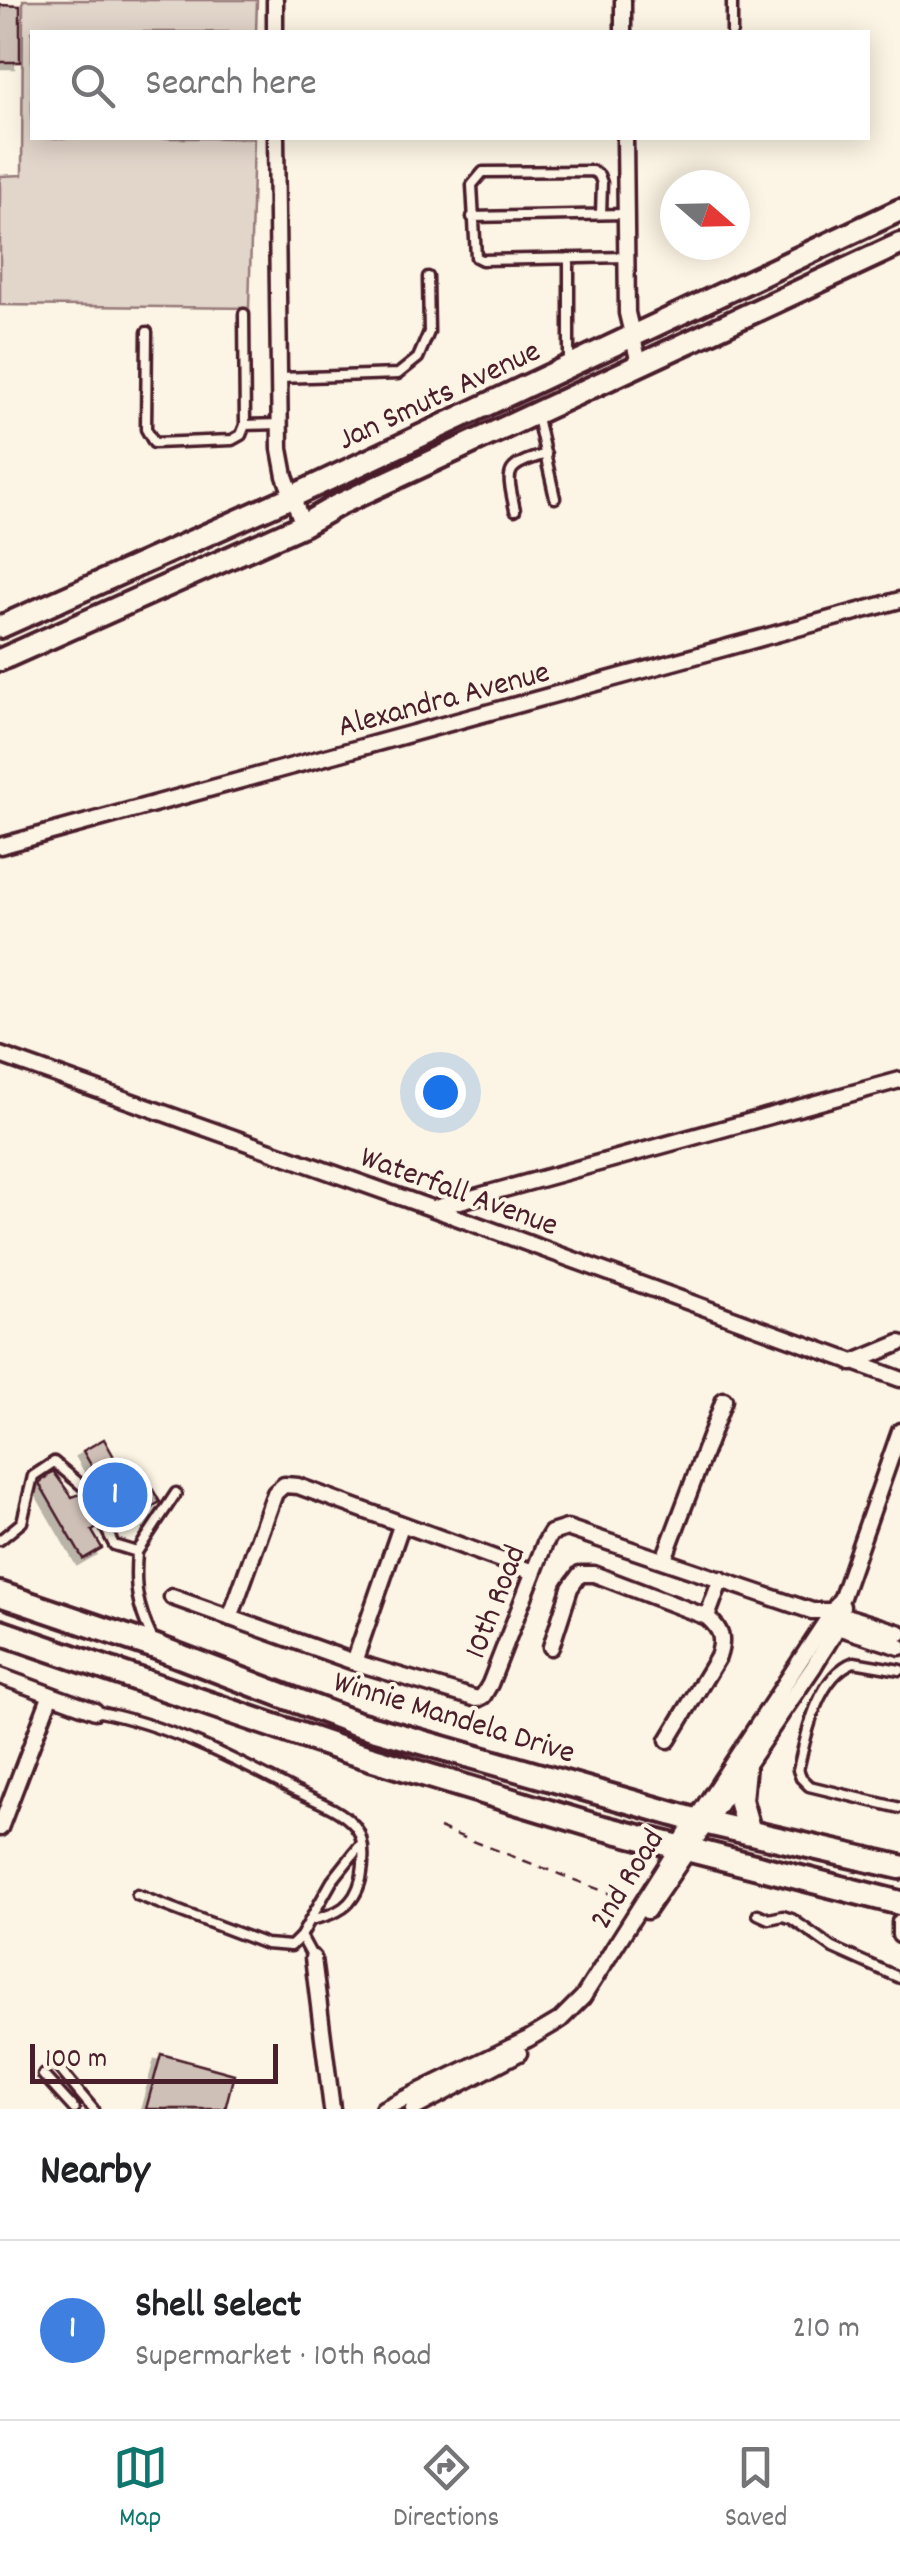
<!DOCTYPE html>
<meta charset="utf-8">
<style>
body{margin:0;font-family:Dekko,sans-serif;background:#f6f6f6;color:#202124}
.compass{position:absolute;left:660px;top:170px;width:90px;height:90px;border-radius:50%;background:#fff;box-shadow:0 5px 25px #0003;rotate:110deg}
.scale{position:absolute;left:30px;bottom:25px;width:248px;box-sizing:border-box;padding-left:10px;border:5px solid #4a1f2b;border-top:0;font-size:28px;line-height:35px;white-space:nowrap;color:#4a1f2b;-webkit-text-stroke:8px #fcf5e5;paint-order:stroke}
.you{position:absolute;left:440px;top:1092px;width:35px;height:35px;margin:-25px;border:8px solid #fff;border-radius:50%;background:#1a73e8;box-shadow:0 0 0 15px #1a73e833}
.badge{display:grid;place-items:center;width:65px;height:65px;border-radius:50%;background:#0f766e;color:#fff;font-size:32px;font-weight:700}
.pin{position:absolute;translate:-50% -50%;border:5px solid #fff;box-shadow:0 2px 10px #0006}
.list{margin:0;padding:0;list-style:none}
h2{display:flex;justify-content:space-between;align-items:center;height:130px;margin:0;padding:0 40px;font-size:42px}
h2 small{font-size:32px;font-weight:400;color:#757577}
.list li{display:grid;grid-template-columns:65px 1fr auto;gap:30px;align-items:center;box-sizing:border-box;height:180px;padding:0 40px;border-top:2px solid #e0e0e0}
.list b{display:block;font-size:38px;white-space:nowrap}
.list p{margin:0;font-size:32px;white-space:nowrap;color:#757577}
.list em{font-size:32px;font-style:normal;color:#757577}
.icon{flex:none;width:55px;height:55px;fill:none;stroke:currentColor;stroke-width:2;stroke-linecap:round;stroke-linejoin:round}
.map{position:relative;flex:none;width:900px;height:2109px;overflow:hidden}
.search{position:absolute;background:#fff;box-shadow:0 5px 25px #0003;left:30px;right:30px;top:30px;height:110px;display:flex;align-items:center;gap:25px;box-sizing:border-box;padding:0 35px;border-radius:0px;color:#757577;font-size:38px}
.sheet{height:310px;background:#fff}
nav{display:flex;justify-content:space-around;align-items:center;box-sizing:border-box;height:140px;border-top:2px solid #e0e0e0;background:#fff;font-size:28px;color:#757577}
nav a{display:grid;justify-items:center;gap:5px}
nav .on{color:#0f766e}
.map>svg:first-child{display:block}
</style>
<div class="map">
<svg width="900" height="2109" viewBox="0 0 900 2109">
<defs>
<filter id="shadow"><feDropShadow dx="-6" dy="6" stdDeviation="0" flood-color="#0004"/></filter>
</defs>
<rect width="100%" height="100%" fill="#fcf5e5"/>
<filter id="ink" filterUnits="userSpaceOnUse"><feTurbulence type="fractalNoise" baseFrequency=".01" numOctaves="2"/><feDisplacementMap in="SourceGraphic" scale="20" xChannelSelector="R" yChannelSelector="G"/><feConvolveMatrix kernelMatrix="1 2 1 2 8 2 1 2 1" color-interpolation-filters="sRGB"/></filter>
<g filter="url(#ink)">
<!-- green -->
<path fill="#e2d5ca" stroke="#967a7a" stroke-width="2.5" d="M23 0H257L256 32H32V138H254L249 308 0 305V176L22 175Z"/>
<!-- building -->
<path fill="#cfc0b7" stroke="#4a1f2b" stroke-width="2.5" filter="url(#shadow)" d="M0 5 20 6V62H0Z
M104 1439 127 1480 142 1471 160 1502 124 1523 120 1515 110 1521 92 1485 100 1481 83 1451Z
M53 1471 72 1497 80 1494 97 1528 92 1531 102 1548 83 1559 39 1483Z
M161 2054 234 2074 225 2109H146Z"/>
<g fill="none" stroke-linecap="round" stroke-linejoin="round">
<defs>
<path id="lane" d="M732 32V0
M601 214 602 183 599 175 592 171 483 172 472 185 476 257 482 260 627 257
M472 217 626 214
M244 314 245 425 280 424
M147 332 146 429 154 443 232 440 241 435 245 425
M569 364V258
M279 378 398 374 418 358 429 332 428 277
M537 417 555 498
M515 510C506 468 504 467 546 454
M0 1540 22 1522 33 1476 54 1462 86 1489 114 1545 137 1552C134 1588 137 1605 152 1638
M137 1552 176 1493
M900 1670 854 1662C817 1676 806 1736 798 1770L801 1778 809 1786 900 1808
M95 1711C168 1725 230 1757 295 1791 314 1800 341 1809 355 1826 366 1840 364 1863 361 1879 354 1907 337 1914 311 1920
M137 1895 266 1944 291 1946 301 1936
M758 1914 769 1919 783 1916 792 1919 833 1948 900 1978
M313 1958 301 1936 332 1881 362 1843
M58 2067 93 2109
M43 2075 74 2109"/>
<path id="street" d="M275 0V32
M623 0V32
M276 138 280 449 285 476 303 525
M625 138 627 313 639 363
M0 846 900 600
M0 1055 434 1209 900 1379
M435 1208 900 1080
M852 1363 900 1343
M664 1559 724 1400
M172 1597 354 1662 477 1699 483 1696 490 1684 545 1543 551 1533 567 1528 812 1611H830L900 1633
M230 1618 275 1493 284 1485 298 1486 533 1572
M828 1624 900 1647
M551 1647 570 1588 580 1574H594L707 1617
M354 1662 401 1526
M0 1676 95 1711
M668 1740 718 1657C724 1639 722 1630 707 1617L721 1579
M0 1828 50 1697
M647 1911 814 1666C824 1648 842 1627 842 1606
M900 1922V1935
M313 1958 332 2109
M383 2109 528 2039 560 2020 583 1997 695 1820 842 1597 900 1431
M413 2109 519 2053"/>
<path id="secondary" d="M0 627 291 497 900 210
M0 660 303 525 338 505 900 244"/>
<path id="primary" d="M0 1594 156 1647 355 1723 695 1820 900 1867
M0 1632 347 1751 592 1825 900 1903
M743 1769 740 1800 749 1832"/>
</defs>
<!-- lane casing -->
<use href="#lane" stroke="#4a1f2b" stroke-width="15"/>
<!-- street casing -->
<use href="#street" stroke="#4a1f2b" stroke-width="21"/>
<!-- secondary casing -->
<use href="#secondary" stroke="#4a1f2b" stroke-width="28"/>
<!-- primary casing -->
<use href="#primary" stroke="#4a1f2b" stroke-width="30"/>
<!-- path -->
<path stroke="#4a1f2b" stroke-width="2.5" stroke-dasharray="10 8" stroke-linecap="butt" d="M439 1828 624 1899"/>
<!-- lane -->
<use href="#lane" stroke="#fcf5e5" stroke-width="8"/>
<!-- street -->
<use href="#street" stroke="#fcf5e5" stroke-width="14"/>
<!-- secondary -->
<use href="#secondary" stroke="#fcf5e5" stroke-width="20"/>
<!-- primary -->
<use href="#primary" stroke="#fcf5e5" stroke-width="22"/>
</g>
</g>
<g text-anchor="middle" stroke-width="8" stroke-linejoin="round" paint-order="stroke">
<!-- street labels -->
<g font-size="32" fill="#4a1f2b" stroke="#fcf5e5">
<text transform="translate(438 393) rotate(-25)" y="11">Jan Smuts Avenue</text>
<text transform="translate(443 697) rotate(-15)" y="11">Alexandra Avenue</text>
<text transform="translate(460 1189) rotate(20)" y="11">Waterfall Avenue</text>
<text transform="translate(493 1601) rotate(-69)" y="11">10th Road</text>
<text transform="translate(455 1715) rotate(17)" y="11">Winnie Mandela Drive</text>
<text transform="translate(625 1878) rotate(-58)" y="11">2nd Road</text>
</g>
</g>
</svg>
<svg class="compass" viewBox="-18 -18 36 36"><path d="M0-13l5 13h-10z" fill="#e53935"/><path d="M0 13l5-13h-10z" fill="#757577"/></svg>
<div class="scale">100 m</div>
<div class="you"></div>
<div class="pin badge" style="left:115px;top:1495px;background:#3f7fe0">1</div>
<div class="search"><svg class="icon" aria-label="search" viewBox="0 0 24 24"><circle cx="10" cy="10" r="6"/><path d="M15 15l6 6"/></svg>Search here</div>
</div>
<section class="sheet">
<h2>Nearby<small></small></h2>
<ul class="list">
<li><span class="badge" style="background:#3f7fe0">1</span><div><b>Shell Select</b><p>Supermarket · 10th Road</p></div><em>210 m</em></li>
</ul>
</section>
<nav>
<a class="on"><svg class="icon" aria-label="map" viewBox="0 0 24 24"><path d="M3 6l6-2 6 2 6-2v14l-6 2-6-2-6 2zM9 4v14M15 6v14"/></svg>Map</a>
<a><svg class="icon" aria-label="directions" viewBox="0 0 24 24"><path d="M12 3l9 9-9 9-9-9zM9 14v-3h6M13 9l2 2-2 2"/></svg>Directions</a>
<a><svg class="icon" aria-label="saved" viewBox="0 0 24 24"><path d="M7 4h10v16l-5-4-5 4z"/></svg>Saved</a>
</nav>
